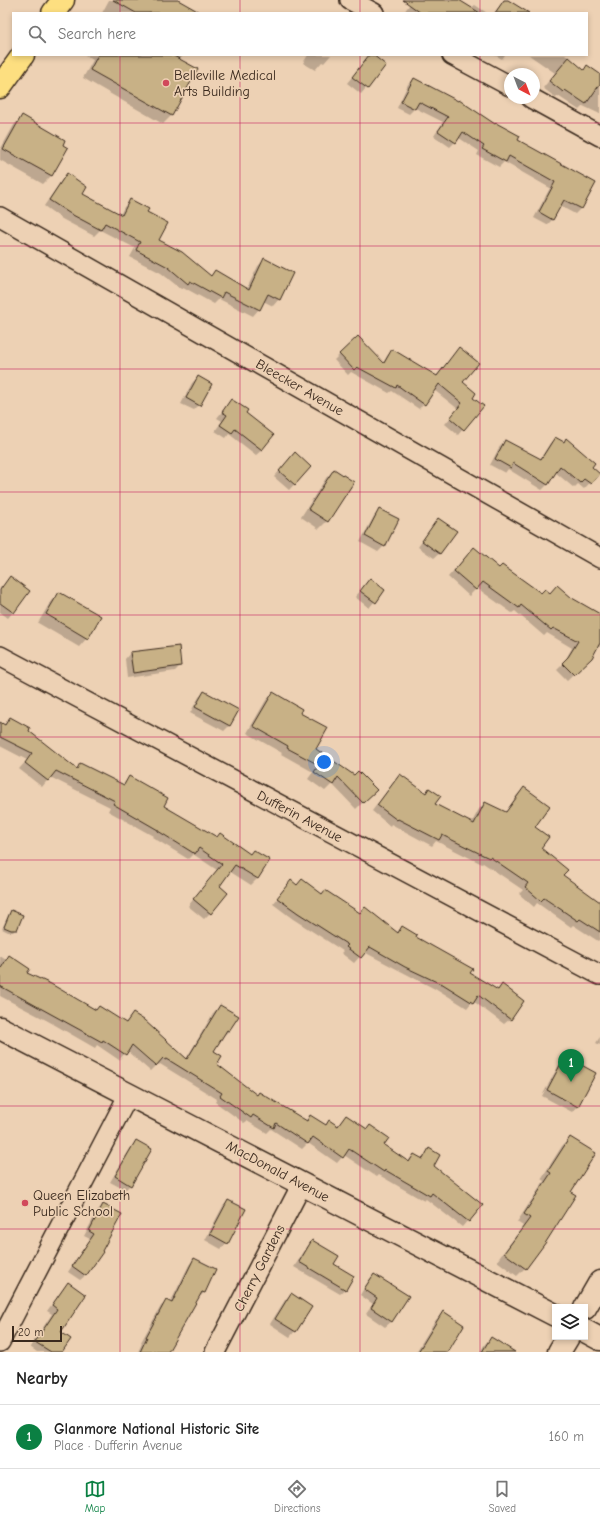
<!DOCTYPE html>
<meta charset="utf-8">
<style>
body{margin:0;font-family:"Comic Neue",sans-serif;background:#f2f2f2;color:#222}
.controls{position:absolute;right:12px;bottom:12px;display:grid;overflow:hidden;border-radius:0px;box-shadow:0 2px 6px #0003}
.controls button{width:36px;height:36px;display:grid;place-items:center;padding:0;border:0;border-bottom:1px solid #e0e0e0;background:#fff;color:#222;font:20px sans-serif}
.compass{position:absolute;left:504px;top:68px;width:36px;height:36px;border-radius:50%;background:#fff;box-shadow:0 2px 6px #0003;rotate:138deg}
.scale{position:absolute;left:12px;bottom:10px;width:50px;box-sizing:border-box;padding-left:4px;border:2px solid #3b2a1e;border-top:0;font-size:11px;line-height:14px;white-space:nowrap;color:#3b2a1e;-webkit-text-stroke:3px #edd1b4;paint-order:stroke}
.you{position:absolute;left:324px;top:762px;width:14px;height:14px;margin:-10px;border:3px solid #fff;border-radius:50%;background:#1a73e8;box-shadow:0 0 0 6px #1a73e833}
.badge{display:grid;place-items:center;width:26px;height:26px;border-radius:50%;background:#0b8043;color:#fff;font-size:13px;font-weight:700}
.pin{position:absolute;translate:-50% -33px;filter:drop-shadow(0 1px 2px #0008)}
.pin::after{content:'';position:absolute;top:21px;width:14px;height:12px;background:inherit;clip-path:polygon(0 0,100% 0,50% 100%)}
.list{margin:0;padding:0;list-style:none}
h2{display:flex;justify-content:space-between;align-items:center;height:52px;margin:0;padding:0 16px;font-size:17px}
h2 small{font-size:13px;font-weight:400;color:#767676}
.list li{display:grid;grid-template-columns:26px 1fr auto;gap:12px;align-items:center;box-sizing:border-box;height:64px;padding:0 16px;border-top:1px solid #e0e0e0}
.list b{display:block;font-size:15px;white-space:nowrap}
.list p{margin:0;font-size:13px;white-space:nowrap;color:#767676}
.list em{font-size:13px;font-style:normal;color:#767676}
.icon{flex:none;width:22px;height:22px;fill:none;stroke:currentColor;stroke-width:2;stroke-linecap:round;stroke-linejoin:round}
.map{position:relative;flex:none;width:600px;height:1352px;overflow:hidden}
.search{position:absolute;background:#fff;box-shadow:0 2px 6px #0003;left:12px;right:12px;top:12px;height:44px;display:flex;align-items:center;gap:10px;box-sizing:border-box;padding:0 14px;border-radius:0px;color:#767676;font-size:15px}
.sheet{height:116px;background:#fff}
nav{display:flex;justify-content:space-around;align-items:center;box-sizing:border-box;height:56px;border-top:1px solid #e0e0e0;background:#fff;font-size:11px;color:#767676}
nav a{display:grid;justify-items:center;gap:2px}
nav .on{color:#0b8043}
.map>svg:first-child{display:block}
</style>
<div class="map">
<svg width="600" height="1352" viewBox="0 0 600 1352">
<rect width="100%" height="100%" fill="#edd1b4"/>
<filter id="ink" filterUnits="userSpaceOnUse"><feTurbulence type="fractalNoise" baseFrequency=".025" numOctaves="2"/><feDisplacementMap in="SourceGraphic" scale="8" xChannelSelector="R" yChannelSelector="G"/><feConvolveMatrix kernelMatrix="1 2 1 2 8 2 1 2 1" color-interpolation-filters="sRGB"/></filter>
<g filter="url(#ink)">
<!-- shadow -->
<path fill="#0003" d="M109 0H176L199 13H102Z
M413 0H457L471 8 475 5 487 13H406L404 12Z
M504 0H507L519 13H494Z
M85 55H183L180 60 197 70 171 116 163 124 83 78 93 60Z
M308 55H331L324 63 322 62 315 70 303 63Z
M370 55 385 65 361 94 347 83Z
M495 55H505L502 59Z
M529 55H565L584 70 600 75V114L583 106 579 110 558 96 556 98 543 88 555 73Z
M414 79 516 140 595 183 581 208 575 214 560 206 552 220 547 225 534 218 550 188 504 162 499 167 477 155 479 151 459 138 450 147 434 136 443 122 415 108 409 114 397 108 408 84Z
M22 117 67 149 51 176 43 184 0 160V150L14 125Z
M67 175 81 194 120 215 124 207 130 201 146 213 158 241 210 277 215 272 246 290 258 266 264 260 292 273 279 299 273 306 263 301 259 309 253 316 219 299 214 304 183 287 181 289 161 273 130 257 135 248 100 230 94 236 62 219 44 206 61 181Z
M358 337 383 363 387 356 392 350 436 376 459 349 462 383 472 398 482 406 458 435 445 424 458 409 434 390 419 409 392 391 389 393 351 372 348 375 334 360Z
M198 377 199 405 194 410 181 404 192 383Z
M231 400 245 413 262 450 256 455 229 434 226 438 215 431 222 421 217 418Z
M555 438 598 474 584 489 578 484 574 488 555 472 548 484 542 490 508 469 505 473 490 465 500 446 506 441 540 459 550 443Z
M290 459 310 467 289 490 274 477Z
M334 470 327 521 319 529 301 517 326 478Z
M380 510 384 546 378 552 360 542 374 516Z
M438 519 440 553 434 558 418 547Z
M468 554 499 569 541 594H550L571 599 600 615V647L597 646 591 657 567 680 557 670 563 664 572 648 547 633 544 636 515 611 512 613 477 588 469 596 448 577Z
M10 578 13 612 8 618 0 612V587L1 588Z
M370 580 384 590 369 608 355 597Z
M59 593 100 617 87 638 79 647 38 623 51 601Z
M130 653 180 666 175 671 127 678 125 659Z
M204 692 238 710 229 726 224 731 190 713 199 697Z
M273 694 299 713 315 750 375 790 356 809 332 784 325 791 308 779 313 772 281 754 282 753 247 733 266 700Z
M10 719 76 769 80 765 122 786 129 777 163 806 216 838 249 855 253 851 257 879 251 885 229 871 219 886 210 913 204 919 188 906 217 870 193 854 188 859 152 837 153 836 108 811 110 807 50 777 42 787 19 769 27 760 0 746V723L3 725Z
M394 782 425 794 430 789 434 804 471 824 479 809 485 803 505 813 517 795 524 788 540 848 561 876 599 902 600 901V939L598 941 573 925 571 927 537 903 534 907 519 894 523 890 483 863 482 864 436 841 432 846 391 824 390 826 372 811Z
M291 882 296 886 321 895 396 933 402 927 414 937 497 991 502 986 510 1019 504 1024 473 1001 467 1008 435 988V989L364 952 354 963 341 953 343 951 293 919 273 904Z
M11 911 16 929 13 932H8L2 929 9 913Z
M0 956 26 973 96 1011 125 1023 133 1014 186 1059 214 1012 220 1006 229 1031 223 1036 213 1052 216 1065 257 1096 305 1121 310 1116 325 1126 329 1121 337 1126 346 1116 366 1130 370 1126 383 1145 407 1162 414 1155 421 1160 429 1149 432 1167 481 1205 462 1227 426 1199 424 1201 379 1175 377 1177 344 1155 337 1163 308 1143 302 1149 271 1129 267 1133 247 1121 244 1123 215 1102 217 1099 160 1064 159 1065 157 1064 150 1071 127 1051 119 1060 97 1045 95 1048 48 1021 0 996Z
M600 1037V1045L596 1043Z
M565 1058 577 1106 572 1112 542 1096 560 1063Z
M570 1138 569 1192 525 1268 517 1276 497 1261 523 1226 517 1222 544 1181 541 1179 562 1146Z
M136 1141 130 1185 125 1190 110 1182 131 1147Z
M228 1201 227 1243 221 1249 205 1240 223 1206Z
M103 1205 86 1275 80 1280 68 1272 90 1239 84 1236 98 1210Z
M312 1241 333 1264 346 1289 340 1294 294 1267 307 1247Z
M194 1259 215 1269 204 1293 198 1298 167 1352H138L142 1343 141 1342 161 1306 167 1301 170 1303 189 1265Z
M374 1275 407 1296 391 1322 385 1327 366 1314 373 1304 360 1295 369 1280Z
M68 1284 59 1332 60 1352H37L30 1347 52 1314 47 1311 63 1289Z
M291 1294 295 1331 290 1337 270 1324 285 1300Z
M443 1312 447 1352H416L435 1321Z
M491 1338 501 1352H480L485 1344Z"/>
<!-- building -->
<path fill="#c8b186" stroke="#3b2a1e" d="M113 0H178L201 13H136Z
M403 0H459L480 13H421Z
M504 0H508L529 13H495Z
M98 55H172L198 69 172 116 90 70Z
M369 55H373L386 65 368 89 352 77Z
M569 57 584 70 587 65 600 74V84L586 104 565 90 563 92 549 81Z
M414 78 458 101 459 100 495 124 496 123 520 136 518 140 596 183 582 209 564 200 553 220 539 212 555 182 509 156 506 162 482 149 484 146 463 132 456 143 438 131 448 117 419 102 415 109 401 102Z
M22 115 65 140 63 145 68 148 52 176 3 149Z
M67 173 87 187 83 194 122 215 130 199 149 209 147 212 168 223 159 240 182 252 211 276 215 270 249 290 264 258 293 273 280 300 268 294 260 310 224 292 221 298 190 281 188 284 168 267 136 250 140 242 105 223 101 230 69 213 49 200Z
M358 336 384 363 392 349 437 376 459 347 479 363 463 382 476 393 473 398 484 406 464 430 450 418 462 403 439 384 425 405 397 385 396 388 357 367 354 370 339 354Z
M198 376 212 384 200 406 186 398Z
M231 399 248 410 246 413 274 435 262 450 235 429 232 433 220 425 227 415 222 412Z
M555 437 564 442 566 438 595 463 592 467 600 474 591 484 584 479 580 483 560 466 548 485 513 463 511 468 495 459 505 440 541 459Z
M295 452 311 467 295 485 279 471Z
M334 469 354 482 328 522 308 509Z
M379 509 399 519 385 547 365 536Z
M438 518 457 531 440 554 422 541Z
M474 547 499 568 502 565 541 593 545 589 550 593 557 585 572 598 600 614V643L592 658 574 675 562 663 568 657 578 641 553 628 551 630 521 605 519 608 483 582 476 590 454 571Z
M10 576 30 591 14 613 0 603V590Z
M370 578 385 590 376 603 360 591Z
M59 592 101 616 88 639 46 614Z
M179 646 181 666 133 673 130 652Z
M204 691 239 710 230 726 195 707Z
M273 692 302 709 300 713 328 728 316 749 354 775 358 771 377 790 363 803 338 777 333 785 314 772 319 765 287 748 288 746 253 726Z
M10 717 30 728 29 731 77 769 80 763 124 785 129 776 168 798 164 806 217 837 220 833 250 854 253 850 270 860 258 879 235 865 220 886 228 893 211 914 193 899 222 864 199 848 195 854 158 831V830L113 804 115 801 56 771 48 781 25 763 32 753 0 737V722L5 725Z
M400 774 426 793 429 788 441 796 435 804 474 824 485 802 506 812 524 787 550 806 535 827 549 837 541 848 568 870 563 875 600 902V932L580 919 578 921 544 898 541 901 525 887 528 883 490 857 489 858 442 835 439 840 398 819 397 820 377 805Z
M302 879 322 894 325 890 360 913 365 907 398 933 402 926 417 935 416 937 473 969 470 973 498 990 502 984 524 1001 511 1020 478 995 473 1003 441 983V984L405 967 370 947 361 958 346 947 348 945 298 913 277 898 291 880 297 885Z
M11 910 23 915 17 930H11L4 927Z
M9 955 30 969 27 973 51 984 96 1010 99 1006 126 1023 133 1013 144 1020 187 1059 220 1005 239 1016 229 1031 227 1030 214 1051 222 1056 217 1064 257 1095 259 1092 307 1121 310 1115 326 1125 329 1120 338 1126 346 1115 367 1129 370 1125 389 1138 384 1145 409 1162 414 1154 423 1159 429 1148 440 1155 434 1166 483 1205 469 1222 432 1193 430 1196 385 1170 384 1172 349 1149 343 1158 313 1137 308 1144 276 1123 274 1128 253 1115 251 1118 220 1096 222 1093 167 1059 165 1060 163 1058 156 1066 132 1045 126 1055 103 1040 102 1042 0 986V970Z
M565 1056 596 1073 578 1107 547 1090Z
M570 1137 596 1153 571 1192 576 1195 546 1242 526 1269 504 1253 530 1218 524 1214 551 1173 548 1171Z
M136 1140 152 1149 131 1186 115 1176Z
M228 1200 246 1209 228 1244 210 1234Z
M103 1204 122 1214 102 1251 103 1252 86 1276 72 1266 94 1234 89 1231Z
M312 1240 339 1256 334 1264 354 1276 346 1290 299 1262Z
M194 1258 216 1269 205 1293 202 1292 168 1352H140L147 1337H146L166 1300 172 1303Z
M374 1274 409 1296 392 1322 371 1308 377 1298 364 1289Z
M68 1282 86 1295 61 1332 71 1339 62 1352H51L35 1342 57 1309 52 1305Z
M291 1293 312 1307 296 1332 275 1319Z
M443 1311 464 1325 448 1352H418Z
M491 1337 515 1352H482Z"/>
<g fill="none" stroke-linecap="round" stroke-linejoin="round">
<defs>
<path id="minor" d="M350 0 374 13
M452 55 510 86
M531 98 600 136
M0 217 600 558
M0 656 600 975
M0 1342 129 1094
M215 1352 302 1184"/>
<path id="tertiary" d="M0 1028 555 1315
M585 1308 600 1282
M585 1331 600 1339
M559 1352 568 1337"/>
<path id="primary" d="M53 13 63 0
M0 87 23 55"/>
</defs>
<!-- minor casing -->
<use href="#minor" stroke="#3b2a1e" stroke-width="22"/>
<!-- tertiary casing -->
<use href="#tertiary" stroke="#3b2a1e" stroke-width="25"/>
<!-- primary casing -->
<use href="#primary" stroke="#3b2a1e" stroke-width="25"/>
<!-- minor -->
<use href="#minor" stroke="#edd1b4" stroke-width="19"/>
<!-- tertiary -->
<use href="#tertiary" stroke="#edd1b4" stroke-width="22"/>
<!-- primary -->
<use href="#primary" stroke="#fddf80" stroke-width="22"/>
</g>
</g>
<!-- grid -->
<path fill="none" stroke="#c2185b" stroke-width="1" stroke-opacity="0.55" d="M120 0V13M240 0V13M360 0V13M480 0V13M120 55V1352M240 55V1352M360 55V1352M480 55V1352M0 123H600M0 246H600M0 369H600M0 492H600M0 615H600M0 737H600M0 860H600M0 983H600M0 1106H600M0 1229H600"/>
<!-- markers -->
<g fill="#d1495b" stroke="#edd1b4" stroke-width="1.5">
<circle cx="166" cy="83" r="4"/>
<circle cx="25" cy="1203" r="4"/>
</g>
<g text-anchor="middle" stroke-width="3.5" stroke-linejoin="round" paint-order="stroke">
<!-- poi labels -->
<g font-size="14" fill="#3b2a1e" stroke="#edd1b4" text-anchor="start">
<text x="174" y="80">Belleville Medical<tspan x="174" dy="16">Arts Building</tspan></text>
<text x="33" y="1200">Queen Elizabeth<tspan x="33" dy="16">Public School</tspan></text>
</g>
<!-- street labels -->
<g font-size="14" fill="#3b2a1e" stroke="#edd1b4">
<text transform="translate(300 387) rotate(30)" y="5">Bleecker Avenue</text>
<text transform="translate(300 816) rotate(28)" y="5">Dufferin Avenue</text>
<text transform="translate(278 1171) rotate(28)" y="5">MacDonald Avenue</text>
<text transform="translate(259 1268) rotate(-63)" y="5">Cherry Gardens</text>
</g>
</g>
</svg>
<div class="controls">
<button><svg class="icon" aria-label="layers" viewBox="0 0 24 24"><path d="M12 4l9 5-9 5-9-5zM3 14l9 5 9-5"/></svg></button>
</div>
<svg class="compass" viewBox="-18 -18 36 36"><path d="M0-13l5 13h-10z" fill="#e53935"/><path d="M0 13l5-13h-10z" fill="#767676"/></svg>
<div class="scale">20 m</div>
<div class="you"></div>
<div class="pin badge" style="left:571px;top:1082px">1</div>
<div class="search"><svg class="icon" aria-label="search" viewBox="0 0 24 24"><circle cx="10" cy="10" r="6"/><path d="M15 15l6 6"/></svg>Search here</div>
</div>
<section class="sheet">
<h2>Nearby<small></small></h2>
<ul class="list">
<li><span class="badge">1</span><div><b>Glanmore National Historic Site</b><p>Place · Dufferin Avenue</p></div><em>160 m</em></li>
</ul>
</section>
<nav>
<a class="on"><svg class="icon" aria-label="map" viewBox="0 0 24 24"><path d="M3 6l6-2 6 2 6-2v14l-6 2-6-2-6 2zM9 4v14M15 6v14"/></svg>Map</a>
<a><svg class="icon" aria-label="directions" viewBox="0 0 24 24"><path d="M12 3l9 9-9 9-9-9zM9 14v-3h6M13 9l2 2-2 2"/></svg>Directions</a>
<a><svg class="icon" aria-label="saved" viewBox="0 0 24 24"><path d="M7 4h10v16l-5-4-5 4z"/></svg>Saved</a>
</nav>
